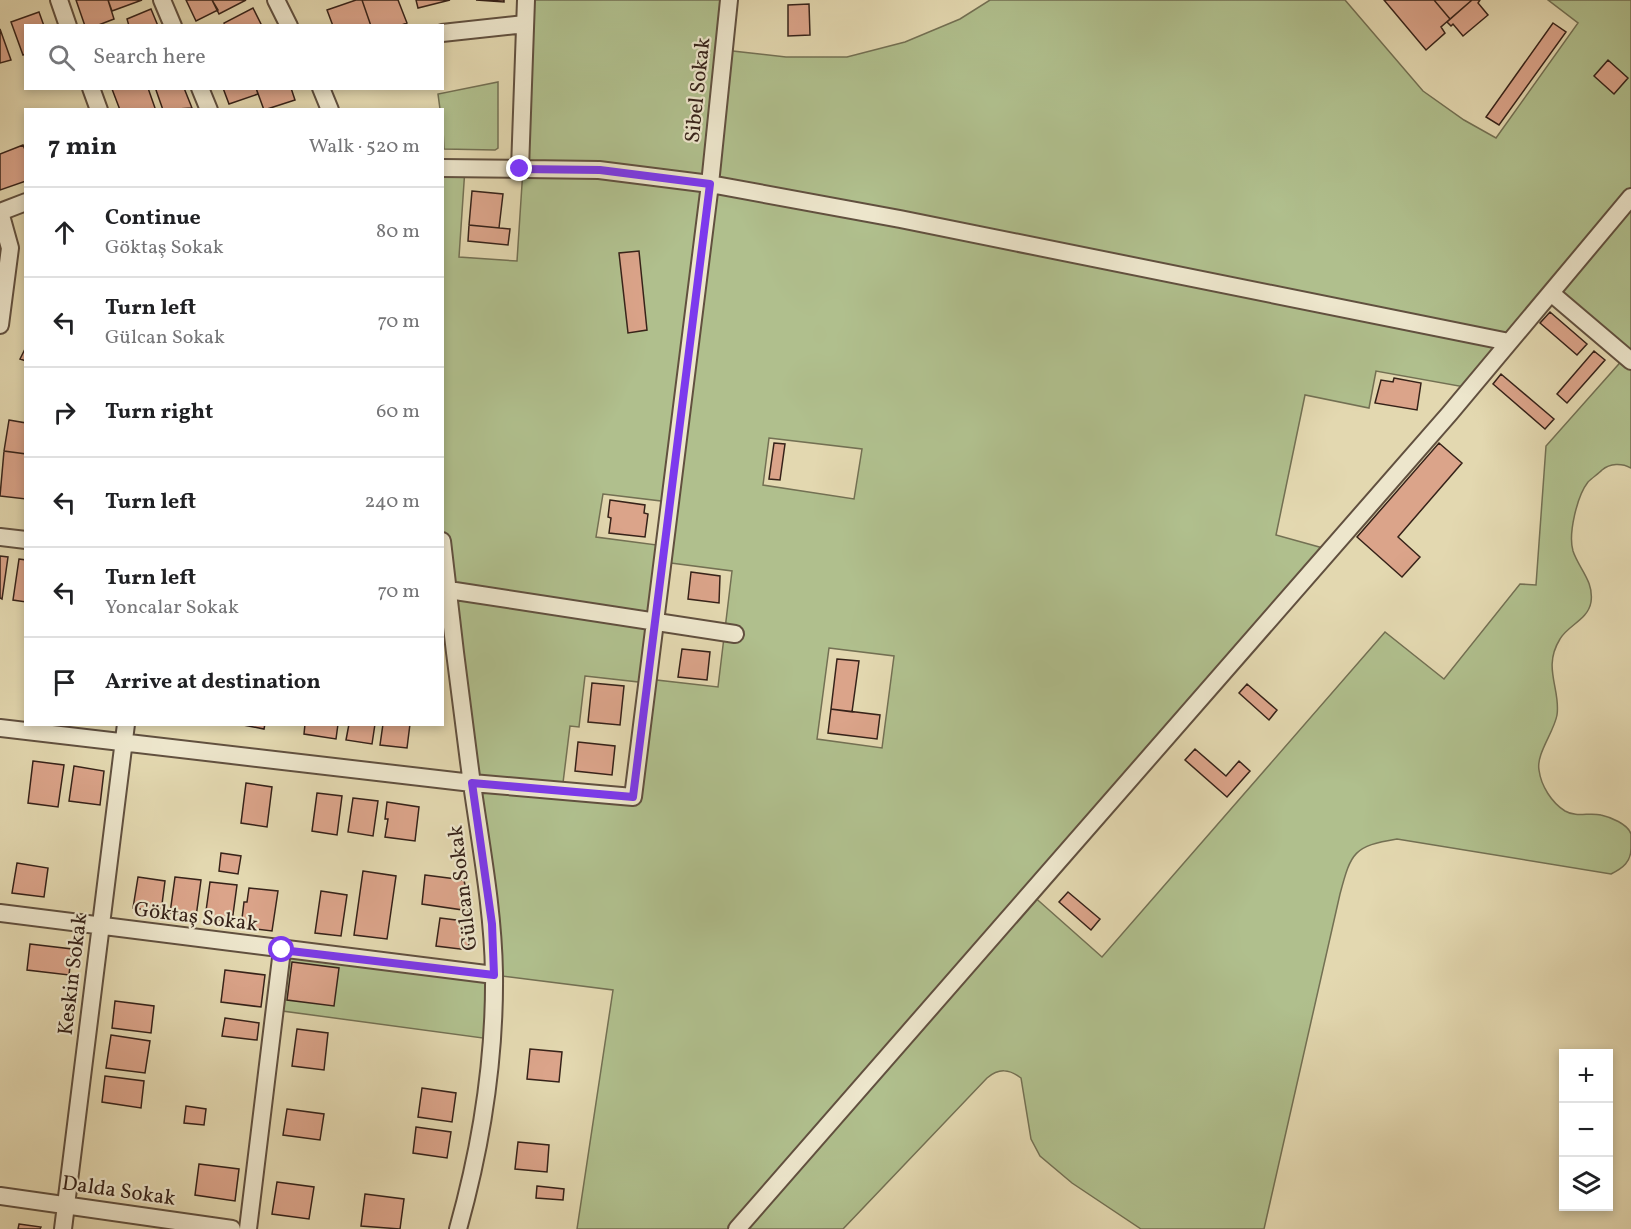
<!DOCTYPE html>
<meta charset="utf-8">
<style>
body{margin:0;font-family:Vollkorn,serif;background:#f2f2f2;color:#202124}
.controls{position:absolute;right:18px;bottom:18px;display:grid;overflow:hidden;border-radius:0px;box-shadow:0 3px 9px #0003}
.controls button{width:54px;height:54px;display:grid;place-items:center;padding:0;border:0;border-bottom:2px solid #e0e0e0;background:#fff;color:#202124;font:30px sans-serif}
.stop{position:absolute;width:18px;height:18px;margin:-14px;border:4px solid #7c3aed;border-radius:50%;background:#fff}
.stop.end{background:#7c3aed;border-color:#fff;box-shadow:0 2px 6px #0008}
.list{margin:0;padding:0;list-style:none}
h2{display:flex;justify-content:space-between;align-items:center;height:78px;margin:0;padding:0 24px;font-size:26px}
h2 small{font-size:20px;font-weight:400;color:#757577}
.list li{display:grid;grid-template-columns:39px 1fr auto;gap:18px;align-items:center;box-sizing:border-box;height:90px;padding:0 24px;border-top:2px solid #e0e0e0}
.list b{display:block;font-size:22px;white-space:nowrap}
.list p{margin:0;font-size:20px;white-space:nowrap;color:#757577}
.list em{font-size:20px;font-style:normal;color:#757577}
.icon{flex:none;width:33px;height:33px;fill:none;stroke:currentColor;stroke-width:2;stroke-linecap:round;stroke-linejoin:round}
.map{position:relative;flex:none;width:1631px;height:1229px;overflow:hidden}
.search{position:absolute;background:#fff;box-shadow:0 3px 9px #0003;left:24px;top:24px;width:420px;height:66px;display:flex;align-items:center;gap:15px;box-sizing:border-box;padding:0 21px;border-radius:0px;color:#757577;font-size:22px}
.panel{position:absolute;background:#fff;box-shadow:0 3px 9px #0003;left:24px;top:108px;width:420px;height:618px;border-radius:0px}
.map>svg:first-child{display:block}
</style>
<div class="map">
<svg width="1631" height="1229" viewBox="0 0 1631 1229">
<rect width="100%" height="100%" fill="#e3d8b0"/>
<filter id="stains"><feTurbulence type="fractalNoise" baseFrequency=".00333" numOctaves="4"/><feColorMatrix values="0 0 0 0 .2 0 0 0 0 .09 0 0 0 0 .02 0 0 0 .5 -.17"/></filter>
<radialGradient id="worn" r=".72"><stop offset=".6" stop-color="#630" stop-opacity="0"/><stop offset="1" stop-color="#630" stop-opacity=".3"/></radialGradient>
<!-- green -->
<path fill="#b0bf8d" stroke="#737053" stroke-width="1.5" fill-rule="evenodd" d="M526 0H729L724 50 786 57H847L905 42 960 19 990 0H1345L1423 91 1464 120 1496 138 1578 23 1548 0H1631V468C1622 463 1610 463 1602 470 1598 474 1592 478 1588 482 1577 496 1568 534 1573 551 1579 569 1594 581 1591 602 1588 620 1568 625 1560 639 1542 668 1561 689 1557 715 1554 732 1536 754 1539 770 1541 786 1552 803 1565 811 1577 818 1589 812 1601 815 1610 817 1628 824 1631 834 1631 838 1631 844 1631 848 1631 862 1623 868 1611 874L1397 839C1354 846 1351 852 1340 894L1264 1229H1141L1072 1183 1040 1156 1031 1139 1021 1078C1009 1069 999 1068 987 1078L843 1229H577L613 990 494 975 490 1039 275 1010 282 950 493 975 443 541 442 168H465L459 257 517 261 523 169ZM1551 293 1625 357 1546 446 1536 585 1520 584 1444 679 1385 632 1102 957 1031 894 1330 550 1276 535 1305 395 1369 408 1376 371 1470 388ZM769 438 862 449 854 499 763 485ZM603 494 669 502 664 546 596 537ZM663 562 732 571 718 687 648 679ZM829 648 894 656 882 748 817 739ZM585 676 647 683 633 797 562 791 570 726 579 727Z
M498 82V148L495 150 444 149 442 110 440 109 438 94Z"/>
<!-- building -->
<path fill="#dba48a" stroke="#362219" stroke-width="1.5" d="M76 0H108L114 19 96 26H85Z
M108 0H142L112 11Z
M186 0H212L218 10 196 21Z
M212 0H246L219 14Z
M356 0H362L371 26H333L327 10Z
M362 0H398L407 23 399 26H371Z
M416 0H450L418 8Z
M476 0H504V2Z
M1384 0H1434L1450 19 1441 27 1445 33 1426 50Z
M1434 0H1472L1450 19Z
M1472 0H1480L1478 3 1488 15 1463 36 1453 24 1451 26 1447 22Z
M809 4 810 35 788 36V5Z
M253 8 262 26H225L224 23Z
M151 9 158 26H129L127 19Z
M39 12 44 26H26V54L23 55 11 22Z
M1553 23 1566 32 1499 125 1486 117Z
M0 29 11 60 0 63Z
M1608 60 1628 78 1614 94 1594 76Z
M148 88 155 108 150 110H120L112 89Z
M159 88H184L192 108 163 110 156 90Z
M223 88H256L258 94 229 104Z
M256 88H291L295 100 264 110Z
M23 145 26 152V181L0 190V154Z
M472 191 503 194 499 228 469 225Z
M469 225 510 229 508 245 468 241Z
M639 251 647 330 628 333 619 253Z
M1550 312 1587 344 1577 355 1540 323Z
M26 347V361L20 359Z
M1594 351 1605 360 1567 403 1557 394Z
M1501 374 1554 419 1545 429 1493 384Z
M1394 378 1421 383 1417 410 1375 403 1381 380 1393 382Z
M9 420 26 423V454L4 451Z
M774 443 785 444 780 480 769 479Z
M1439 443 1462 463 1398 537 1420 557 1402 577 1357 537Z
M4 451 26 454V499L0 496Z
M610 500 645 505 644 513 648 514 645 537 609 533 611 518 608 517Z
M0 556 8 557 2 599 0 598Z
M19 559 26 560V602L13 600Z
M691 572 720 576 719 603 688 599Z
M682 649 710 652 707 680 678 677Z
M837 659 859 661 852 712 831 709Z
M592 683 624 686 620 725 588 722Z
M1247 684 1277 710 1269 720 1239 693Z
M831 709 880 715 877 739 828 733Z
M238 724H265L264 729Z
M305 724H338L336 739 304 734Z
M349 724H375L372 744 346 740Z
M383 724H410L407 748 380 745Z
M578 742 615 746 612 775 575 771Z
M1195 749 1226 776 1239 761 1250 771 1227 797 1185 760Z
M33 761 64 765 58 807 28 803Z
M74 766 104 771 100 805 69 801Z
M246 783 272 787 267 827 241 823Z
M317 793 342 796 337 835 312 831Z
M353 798 378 801 373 836 348 832Z
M387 802 419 807 415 841 385 837 388 819H385Z
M221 853 241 856 238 874 219 871Z
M17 863 48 868 44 897 12 893Z
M363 871 396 876 387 939 354 935Z
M425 875 464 880 470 911 422 904Z
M138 877 165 881 161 912 133 908Z
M175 877 201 880 196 917 170 913Z
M210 882 237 885 232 922 205 918Z
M249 888 278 891 272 931 241 927 244 902H247Z
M321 891 347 895 341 936 315 933Z
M1068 892 1100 919 1091 930 1059 902Z
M440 918 472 922 468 950 436 946Z
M30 944 72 949 69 975 27 970Z
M292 962 339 968 334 1006 287 1000Z
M225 970 265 975 261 1007 221 1002Z
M115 1001 154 1006 151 1033 112 1028Z
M225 1018 259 1023 257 1040 222 1036Z
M297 1029 328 1033 324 1070 292 1066Z
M111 1035 150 1041 145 1073 106 1068Z
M530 1049 562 1052 559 1082 527 1079Z
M105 1076 144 1081 141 1108 102 1102Z
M422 1088 456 1093 452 1122 418 1117Z
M186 1106 206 1109 204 1125 184 1123Z
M287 1109 324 1114 320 1140 283 1135Z
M416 1127 451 1132 447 1158 413 1153Z
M518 1142 549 1145 547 1172 515 1169Z
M199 1164 239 1169 235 1201 195 1195Z
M277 1182 314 1187 309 1219 272 1214Z
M537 1186 564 1189 563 1200 536 1198Z
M365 1194 404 1199 400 1229 361 1226Z
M19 1224 41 1227 40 1229H18Z"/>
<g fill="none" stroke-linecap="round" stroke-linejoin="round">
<defs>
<path id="minor" d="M59 0 68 26
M162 0 173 26
M276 0 289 26
M442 33 525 24
M91 88 99 110
M200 88 209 110
M321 88 330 110
M442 168 599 170 710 184 900 219 1509 342
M520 169 526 0
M0 212 10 248 0 325
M0 212 26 202
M1551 293 1631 361
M0 537 26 540
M442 541C451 622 461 703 472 784 481 847 493 910 494 973 495 1059 481 1147 458 1229
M442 589 735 634
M0 728 472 783 633 797 710 184 729 0
M0 913 494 975
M0 1196 232 1229
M63 1229 126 724
M248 1229 282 950
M737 1229 1450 413 1631 197"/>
</defs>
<!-- minor casing -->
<use href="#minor" stroke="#61503f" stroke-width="20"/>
<!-- minor -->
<use href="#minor" stroke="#ede6cc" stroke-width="16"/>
</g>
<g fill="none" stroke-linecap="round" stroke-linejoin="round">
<!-- route -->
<path stroke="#7c3aed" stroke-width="8" d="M282 950 494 975 492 924 472 783 633 797 710 184 600 170 520 169"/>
</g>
<g text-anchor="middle" stroke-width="4.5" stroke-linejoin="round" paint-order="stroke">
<!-- street labels -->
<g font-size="21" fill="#362219" stroke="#ede6cc">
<text transform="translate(697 90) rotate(-84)" y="7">Sibel Sokak</text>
<text transform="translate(462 888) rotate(-97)" y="7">Gülcan Sokak</text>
<text transform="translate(196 916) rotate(7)" y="7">Göktaş Sokak</text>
<text transform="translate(72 974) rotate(-83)" y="7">Keskin Sokak</text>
<text transform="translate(119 1190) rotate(8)" y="7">Dalda Sokak</text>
</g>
</g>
<rect width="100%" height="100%" filter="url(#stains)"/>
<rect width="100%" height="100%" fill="url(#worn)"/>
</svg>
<div class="controls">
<button>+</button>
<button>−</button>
<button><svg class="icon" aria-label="layers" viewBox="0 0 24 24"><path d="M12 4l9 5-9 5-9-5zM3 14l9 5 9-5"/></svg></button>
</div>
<div class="stop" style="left:282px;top:950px"></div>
<div class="stop end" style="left:520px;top:169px"></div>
<div class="search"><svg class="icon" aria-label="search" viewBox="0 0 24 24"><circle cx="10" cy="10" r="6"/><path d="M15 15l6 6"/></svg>Search here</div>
<section class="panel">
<h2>7 min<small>Walk · 520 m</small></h2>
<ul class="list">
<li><svg class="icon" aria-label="ahead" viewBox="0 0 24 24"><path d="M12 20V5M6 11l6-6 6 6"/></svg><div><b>Continue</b><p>Göktaş Sokak</p></div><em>80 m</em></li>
<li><svg class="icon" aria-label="left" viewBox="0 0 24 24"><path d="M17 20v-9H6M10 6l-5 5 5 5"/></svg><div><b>Turn left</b><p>Gülcan Sokak</p></div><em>70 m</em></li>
<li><svg class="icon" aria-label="right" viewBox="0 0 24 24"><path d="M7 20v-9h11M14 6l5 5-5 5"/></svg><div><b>Turn right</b></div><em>60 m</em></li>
<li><svg class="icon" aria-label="left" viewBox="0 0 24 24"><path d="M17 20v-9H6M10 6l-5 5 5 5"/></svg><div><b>Turn left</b></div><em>240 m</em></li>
<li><svg class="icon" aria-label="left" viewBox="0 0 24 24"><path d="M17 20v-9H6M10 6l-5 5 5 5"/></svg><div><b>Turn left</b><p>Yoncalar Sokak</p></div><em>70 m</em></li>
<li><svg class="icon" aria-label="arrive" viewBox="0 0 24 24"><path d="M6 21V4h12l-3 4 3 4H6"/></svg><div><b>Arrive at destination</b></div></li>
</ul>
</section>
</div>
